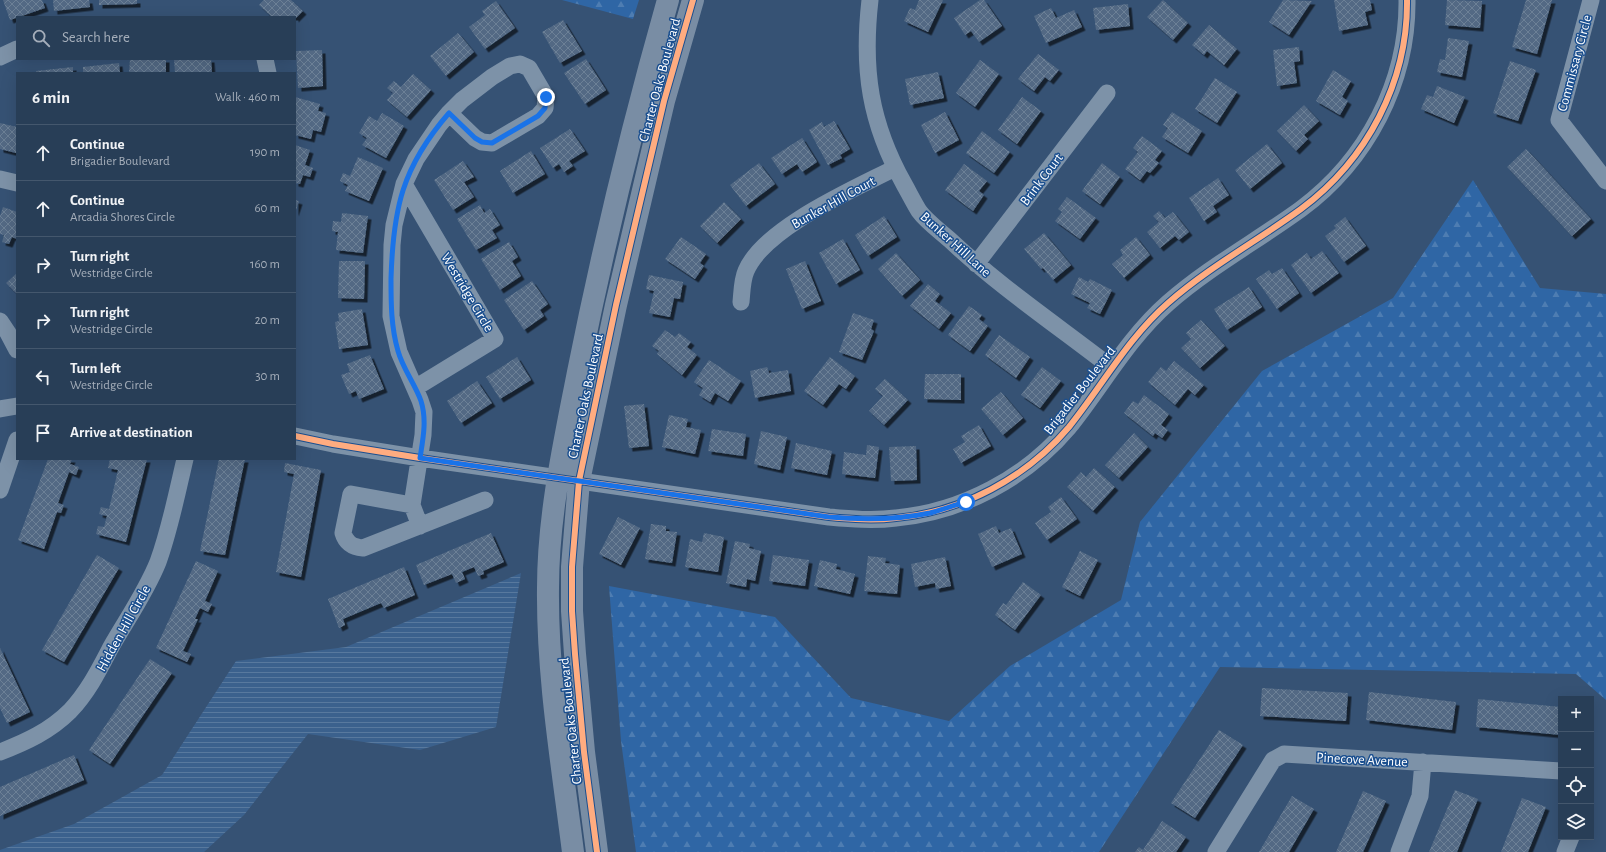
<!DOCTYPE html>
<meta charset="utf-8">
<style>
body{margin:0;font-family:"Alegreya Sans",sans-serif;background:#344961;color:#f1f3f6}
.controls{position:absolute;right:12px;bottom:12px;display:grid;overflow:hidden;border-radius:0px;box-shadow:0 4px 16px #0002}
.controls button{width:36px;height:36px;display:grid;place-items:center;padding:0;border:0;border-bottom:1px solid #44576d;background:#283e57;color:#f1f3f6;font:20px sans-serif}
.stop{position:absolute;width:12px;height:12px;margin:-9px;border:3px solid #1a73e8;border-radius:50%;background:#fff}
.stop.end{background:#1a73e8;border-color:#fff;box-shadow:0 1px 4px #0008}
.list{margin:0;padding:0;list-style:none}
h2{display:flex;justify-content:space-between;align-items:center;height:52px;margin:0;padding:0 16px;font-size:17px}
h2 small{font-size:13px;font-weight:400;color:#a5aeba}
.list li{display:grid;grid-template-columns:26px 1fr auto;gap:12px;align-items:center;box-sizing:border-box;height:56px;padding:0 16px;border-top:1px solid #44576d}
.list b{display:block;font-size:15px;white-space:nowrap}
.list p{margin:0;font-size:13px;white-space:nowrap;color:#a5aeba}
.list em{font-size:13px;font-style:normal;color:#a5aeba}
.icon{flex:none;width:22px;height:22px;fill:none;stroke:currentColor;stroke-width:2;stroke-linecap:round;stroke-linejoin:round}
.map{position:relative;flex:none;width:1606px;height:852px;overflow:hidden}
.search{position:absolute;background:#283e57;box-shadow:0 4px 16px #0002;left:16px;top:16px;width:280px;height:44px;display:flex;align-items:center;gap:10px;box-sizing:border-box;padding:0 14px;border-radius:0px;color:#a5aeba;font-size:15px}
.panel{position:absolute;background:#283e57;box-shadow:0 4px 16px #0002;left:16px;top:72px;width:280px;height:388px;border-radius:0px}
.map>svg:first-child{display:block}
</style>
<div class="map">
<svg width="1606" height="852" viewBox="0 0 1606 852">
<defs>
<pattern id="forest-firs" width="22" height="20" patternUnits="userSpaceOnUse"><rect width="22" height="20" fill="#2f66a5"/><path d="M5 1l3.5 6h-7zM16 11l3.5 6h-7z" fill="#4e7db2"/></pattern>
<pattern id="water-rules" width="6" height="5" patternUnits="userSpaceOnUse"><rect width="6" height="5" fill="#3b618d"/><path d="M0 2.5h6" fill="none" stroke="#58799e"/></pattern>
<pattern id="building-cross-hatch" width="8" height="8" patternUnits="userSpaceOnUse"><rect width="8" height="8" fill="#526984"/><path d="M0 0l8 8M0 8l8-8" fill="none" stroke="#6c8096"/></pattern>
<filter id="shadow"><feDropShadow dx="3.5" dy="3.5" stdDeviation="0" flood-color="#0009"/></filter>
</defs>
<rect width="100%" height="100%" fill="#365274"/>
<!-- forest -->
<path fill="url(#forest-firs)" d="M562 0H639L633 19Z
M1473 180 1540 288 1606 294V700L1576 674 1220 667 1099 852H636L621 741 609 586 775 617 851 698 949 721 1010 666 1121 600 1140 522 1262 371 1393 298Z"/>
<!-- water -->
<path fill="url(#water-rules)" d="M521 573 496 727 420 750 308 734 244 815 204 852H0V850L74 824 162 775 236 661 346 647Z"/>
<!-- building -->
<path fill="url(#building-cross-hatch)" filter="url(#shadow)" d="M3 0H42L45 8 10 20Z
M53 0H89L90 7 54 11Z
M99 0H137V4L99 5Z
M264 0H291L303 11 295 19V17H272L259 5Z
M919 0H943L928 32 904 21 910 8 915 10Z
M980 0H984L1002 26 979 42 971 31 965 35 954 18Z
M1163 0 1188 23 1173 40 1147 17Z
M1283 0 1312 1 1289 35 1269 22Z
M1334 0H1370L1372 10 1365 12 1368 25 1339 31Z
M1447 0 1482 1 1480 28 1445 25Z
M1526 0H1552L1537 54 1512 47Z
M496 1 515 28 485 49 469 27 485 15 482 11Z
M1128 4 1130 26 1096 30 1093 8Z
M1051 8 1056 18 1074 10 1082 27 1046 43 1034 16Z
M563 20 582 51 560 63 542 32Z
M1209 25 1237 49 1224 65 1207 51 1204 55 1192 45Z
M458 33 474 52 446 76 430 56Z
M1448 38 1469 41 1462 77 1437 72 1440 59 1445 60Z
M1299 47 1300 61 1294 62 1297 83 1277 86 1273 50Z
M322 50 323 86 298 88 296 51Z
M1038 54 1059 70 1050 81 1045 77 1034 91 1018 79Z
M130 59H166V73H129Z
M174 59H211L212 73H175Z
M586 59 606 90 585 104 564 73Z
M980 60 999 74 975 107 956 93Z
M1510 61 1536 70 1518 121 1493 113Z
M119 63 120 73H83V67Z
M73 67V73H36V71Z
M1333 70 1351 81 1342 97 1348 101 1340 115 1316 101Z
M938 72 944 98 910 105 905 79Z
M413 74 431 90 407 117 387 100 393 93 387 88 394 81 401 87Z
M1215 78 1237 92 1217 123 1195 109Z
M1437 86 1465 97 1454 123 1421 109 1427 95 1433 97Z
M295 97 320 104 318 111 326 113 321 132 313 130 311 139 295 135Z
M1022 97 1041 111 1017 144 998 130Z
M1304 105 1319 121 1304 135 1308 139 1296 151 1277 131Z
M945 112 959 140 935 153 921 125Z
M1172 112 1202 131 1188 153 1162 137 1168 128 1163 125Z
M382 113 404 126 386 158 362 145 367 138 359 133 369 116 377 121Z
M834 121 850 149 840 155 842 158 828 165 809 130 822 122 824 127Z
M0 123 17 127 16 153 0 149Z
M570 129 585 151 569 161 573 166 564 172 559 164 553 168 540 148Z
M982 131 1010 152 994 173 966 153Z
M1142 136 1162 151 1155 160 1159 163 1150 173 1147 171 1140 180 1125 169 1138 152 1133 148Z
M802 138 817 162 802 172 797 164 782 174 771 158Z
M1267 144 1282 163 1250 189 1235 170Z
M295 145 310 150 305 165 313 168 310 177 303 175 300 184 295 183Z
M1526 149 1591 219 1572 236 1507 167Z
M531 151 545 174 513 193 500 171Z
M358 157 383 168 369 201 345 191 348 185 340 181 343 173 350 176Z
M463 161 474 177 464 182 474 197 453 210 434 180Z
M759 163 775 184 746 206 730 185Z
M1102 163 1120 177 1100 204 1082 191Z
M964 164 987 181 979 191 984 195 973 211 945 190Z
M1218 178 1229 195 1213 206 1217 212 1204 221 1189 198Z
M1067 197 1096 218 1080 239 1055 221 1062 212 1058 209Z
M295 200 299 201 295 213Z
M724 202 741 219 717 243 700 226Z
M480 205 484 213 490 209 500 225 492 230 497 238 476 250 457 219Z
M3 207 17 212V239L12 237 9 244 2 242 4 235 0 234V216Z
M1159 211 1165 218 1173 212 1189 232 1179 240 1175 236 1160 248 1147 232 1159 222 1153 216Z
M342 213 368 216 363 253 336 250 338 232 332 231 333 221 341 222Z
M884 216 897 237 868 256 855 235Z
M1345 217 1366 246 1344 262 1325 236 1336 228 1334 226Z
M1044 233 1071 265 1053 280 1043 268 1041 269 1024 249Z
M681 237 706 254 700 263 704 266 695 279 665 259Z
M1136 237 1150 255 1124 278 1112 264 1123 255 1120 250Z
M843 239 860 270 836 284 819 253Z
M509 242 518 257 512 261 521 276 500 290 481 259Z
M1322 251 1339 273 1311 293 1291 265 1307 253 1311 259Z
M896 253 920 280 902 296 878 269Z
M339 261H365L364 299 338 298Z
M805 261 821 301 802 309 786 269Z
M1282 268 1299 293 1277 309 1256 279 1269 270 1272 274Z
M17 273V294L6 283Z
M649 275 683 282 680 299 674 298 670 317 649 313 654 291 646 289Z
M1079 277 1088 282 1090 279 1112 290 1100 314 1087 308 1090 303 1071 294Z
M532 281 548 304 540 310 544 316 524 330 504 300Z
M928 284 940 294 935 301 951 313 939 329 910 306Z
M1249 287 1262 307 1227 330 1214 309Z
M969 306 982 315 979 319 988 326 970 351 948 335Z
M362 309 368 345 339 349 335 322 339 321 338 313Z
M853 313 874 320 871 329 874 331 862 360 839 352Z
M1201 320 1225 346 1200 368 1181 348 1191 339 1186 333Z
M665 330 675 337 679 333 691 342 687 347 697 355 682 375 657 354 659 351 652 346Z
M999 335 1030 357 1016 378 985 355Z
M370 355 384 389 359 399 356 391 349 394 341 375 350 372 347 364Z
M517 357 531 380 500 399 486 377Z
M830 357 855 376 846 389 839 384 823 405 804 391Z
M709 360 741 381 728 401 715 393 710 402 699 395 703 388 694 382Z
M1174 361 1204 385 1195 395 1188 389 1175 405 1148 382 1161 367 1166 371Z
M767 367 769 373 788 370 791 391 755 398 750 371Z
M1042 367 1061 381 1040 408 1021 395Z
M925 374H961V400L924 399Z
M885 379 908 400 884 425 869 411 883 396 875 389Z
M477 381 492 403 461 423 447 401Z
M1001 392 1023 418 1003 435 981 409Z
M1144 395 1169 414 1161 425 1168 430 1162 438 1155 433 1153 436 1124 413 1133 401 1138 404Z
M644 404 649 446 629 448 624 406Z
M669 415 688 419 686 427 701 430 695 454 662 447Z
M979 425 991 446 961 463 953 449 965 442 961 436Z
M712 429 746 434 743 456 708 451Z
M761 431 787 437 780 470 754 464Z
M1134 433 1148 447 1119 478 1105 465Z
M796 443 832 451 827 475 791 468Z
M867 445 879 447 875 478 842 474 844 452 866 455Z
M916 446 917 480 891 481 889 447Z
M48 459H72L70 464 79 467 76 475 69 472 58 503 64 505 61 513 57 512 44 549 18 540Z
M110 459H147L126 542 96 534 98 526 104 527 107 516 99 514 101 507 109 509 118 470 108 468Z
M219 459H245L225 555 200 551Z
M285 463 321 470 301 577 276 572 294 474 284 472Z
M1094 468 1115 487 1093 511 1067 487 1081 472 1086 477Z
M1061 497 1077 519 1047 540 1035 523 1051 512 1048 507Z
M618 517 640 528 621 565 599 554Z
M651 524 666 526V531L677 532 672 563 645 559Z
M996 526 999 533 1011 528 1022 554 992 567 978 534Z
M491 533 504 562 483 571 484 574 478 576 474 567 462 572 465 579 456 583 452 574 424 585 416 565Z
M704 533 724 537 718 572 685 567 690 539 702 542Z
M735 541 750 544 749 548 761 551 755 581 747 579 746 587 726 583Z
M1080 551 1098 560 1080 596 1062 587Z
M97 555 119 568 64 662 42 650Z
M773 555 809 560 805 586 769 581Z
M868 556 886 558 885 563 900 565 897 594 864 591Z
M945 557 951 586 936 589 935 583 915 587 911 564Z
M820 560 837 564 836 569 855 574 850 594 814 586Z
M196 561 218 571 205 601 212 604 208 612 200 608 195 619H198L183 651 191 654 187 662 156 648Z
M404 567 415 595 384 608 381 603 343 619 345 625 339 628 328 599Z
M1023 582 1041 595 1015 630 995 615 1003 603 1006 605Z
M0 648 30 712 7 723 0 708Z
M150 659 172 673 110 764 89 750Z
M1262 688 1348 693 1346 721 1260 716Z
M1369 692 1456 702 1452 730 1366 720Z
M1478 699 1561 707V735L1476 727Z
M1219 730 1243 745 1195 818 1171 803Z
M74 755 84 780 0 816V787Z
M1455 790 1478 799 1457 852H1429Z
M1363 791 1386 801 1363 852H1336Z
M1292 796 1314 809 1289 852H1259Z
M1522 798 1546 807 1528 852H1501Z
M1162 821 1186 837 1176 852H1135L1139 847 1143 850Z"/>
<g fill="none" stroke-linecap="round" stroke-linejoin="round">
<!-- street -->
<path stroke="#7d92a8" stroke-width="17" d="M870 0C862 70 870 123 904 184 909 193 914 203 919 211 927 222 940 231 950 240 1000 287 1058 326 1112 368
M1591 0 1559 120 1606 181
M0 57 17 49
M265 59 268 73
M0 179 17 183
M404 184 495 339 415 388
M976 264 1107 93
M741 302C742 292 742 280 746 271 764 228 854 189 895 168
M0 321 8 333 17 350
M0 409 17 406
M295 436 333 444 420 458 829 517C851 519 873 521 896 518 962 512 1026 478 1069 427 1102 386 1128 338 1168 303 1209 267 1257 241 1301 209 1367 160 1408 82 1407 0
M0 490 17 440
M412 505 351 494 343 533C346 543 352 547 363 548L485 500
M420 526 412 505 423 435 424 412 420 400 399 352 391 316 392 245 394 225 404 184 416 159 439 125 449 113 462 100 492 77 510 66 520 64 529 68 546 97 545 108 538 116 492 143 482 142 475 138 449 113
M0 752C26 742 50 731 70 711 88 692 99 670 111 647 127 619 146 592 158 562 170 529 177 493 185 459
M1216 852 1273 760 1284 754 1561 771
M1399 852 1420 796 1423 762
M1565 852 1571 837"/>
<!-- secondary -->
<path stroke="#798da4" stroke-width="22" d="M573 852C562 764 547 676 548 588 548 515 564 444 578 372 603 247 633 123 668 0
M597 852 584 752 575 654 572 611V567L579 481 616 305 664 101 693 0"/>
<defs>
<path id="cycleway" d="M295 436 333 444 420 458 829 517C851 519 873 521 896 518 962 512 1026 478 1069 427 1102 386 1128 338 1168 303 1209 267 1257 241 1301 209 1367 160 1408 82 1407 0
M597 852 584 752 575 654 572 611V567L579 481 616 305 664 101 693 0"/>
</defs>
<!-- cycleway casing -->
<use href="#cycleway" stroke="#1b4f8f" stroke-width="8"/>
<!-- cycleway -->
<use href="#cycleway" stroke="#ffac80" stroke-width="6"/>
</g>
<g fill="none" stroke-linecap="round" stroke-linejoin="round">
<!-- route -->
<path stroke="#1a73e8" stroke-width="5" d="M546 97 545 108 538 116 492 143 482 142 475 138 449 113C402 167 393 209 391 279 391 303 391 327 398 351 403 369 415 384 421 401 427 420 423 439 420 458L829 517C863 520 896 520 930 513 942 510 954 505 966 502"/>
</g>
<g text-anchor="middle" stroke-width="3" stroke-linejoin="round" paint-order="stroke">
<!-- street labels -->
<g font-size="14" fill="#fff" stroke="#1b4f8f">
<text transform="translate(1574 63) rotate(-75)" y="5">Commissary Circle</text>
<text transform="translate(659 80) rotate(-75)" y="5">Charter Oaks Boulevard</text>
<text transform="translate(1041 179) rotate(-53)" y="5">Brink Court</text>
<text transform="translate(833 202) rotate(-29)" y="5">Bunker Hill Court</text>
<text transform="translate(956 244) rotate(42)" y="5">Bunker Hill Lane</text>
<text transform="translate(468 292) rotate(59)" y="5">Westridge Circle</text>
<text transform="translate(1079 390) rotate(-52)" y="5">Brigadier Boulevard</text>
<text transform="translate(585 396) rotate(-78)" y="5">Charter Oaks Boulevard</text>
<text transform="translate(123 628) rotate(-61)" y="5">Hidden Hill Circle</text>
<text transform="translate(570 721) rotate(-96)" y="5">Charter Oaks Boulevard</text>
<text transform="translate(1362 759) rotate(3)" y="5">Pinecove Avenue</text>
</g>
</g>
</svg>
<div class="controls">
<button>+</button>
<button>−</button>
<button><svg class="icon" aria-label="locate" viewBox="0 0 24 24"><circle cx="12" cy="12" r="6"/><path d="M12 2v4M12 18v4M2 12h4M18 12h4"/></svg></button>
<button><svg class="icon" aria-label="layers" viewBox="0 0 24 24"><path d="M12 4l9 5-9 5-9-5zM3 14l9 5 9-5"/></svg></button>
</div>
<div class="stop" style="left:966px;top:502px"></div>
<div class="stop end" style="left:546px;top:97px"></div>
<div class="search"><svg class="icon" aria-label="search" viewBox="0 0 24 24"><circle cx="10" cy="10" r="6"/><path d="M15 15l6 6"/></svg>Search here</div>
<section class="panel">
<h2>6 min<small>Walk · 460 m</small></h2>
<ul class="list">
<li><svg class="icon" aria-label="ahead" viewBox="0 0 24 24"><path d="M12 20V5M6 11l6-6 6 6"/></svg><div><b>Continue</b><p>Brigadier Boulevard</p></div><em>190 m</em></li>
<li><svg class="icon" aria-label="ahead" viewBox="0 0 24 24"><path d="M12 20V5M6 11l6-6 6 6"/></svg><div><b>Continue</b><p>Arcadia Shores Circle</p></div><em>60 m</em></li>
<li><svg class="icon" aria-label="right" viewBox="0 0 24 24"><path d="M7 20v-9h11M14 6l5 5-5 5"/></svg><div><b>Turn right</b><p>Westridge Circle</p></div><em>160 m</em></li>
<li><svg class="icon" aria-label="right" viewBox="0 0 24 24"><path d="M7 20v-9h11M14 6l5 5-5 5"/></svg><div><b>Turn right</b><p>Westridge Circle</p></div><em>20 m</em></li>
<li><svg class="icon" aria-label="left" viewBox="0 0 24 24"><path d="M17 20v-9H6M10 6l-5 5 5 5"/></svg><div><b>Turn left</b><p>Westridge Circle</p></div><em>30 m</em></li>
<li><svg class="icon" aria-label="arrive" viewBox="0 0 24 24"><path d="M6 21V4h12l-3 4 3 4H6"/></svg><div><b>Arrive at destination</b></div></li>
</ul>
</section>
</div>
